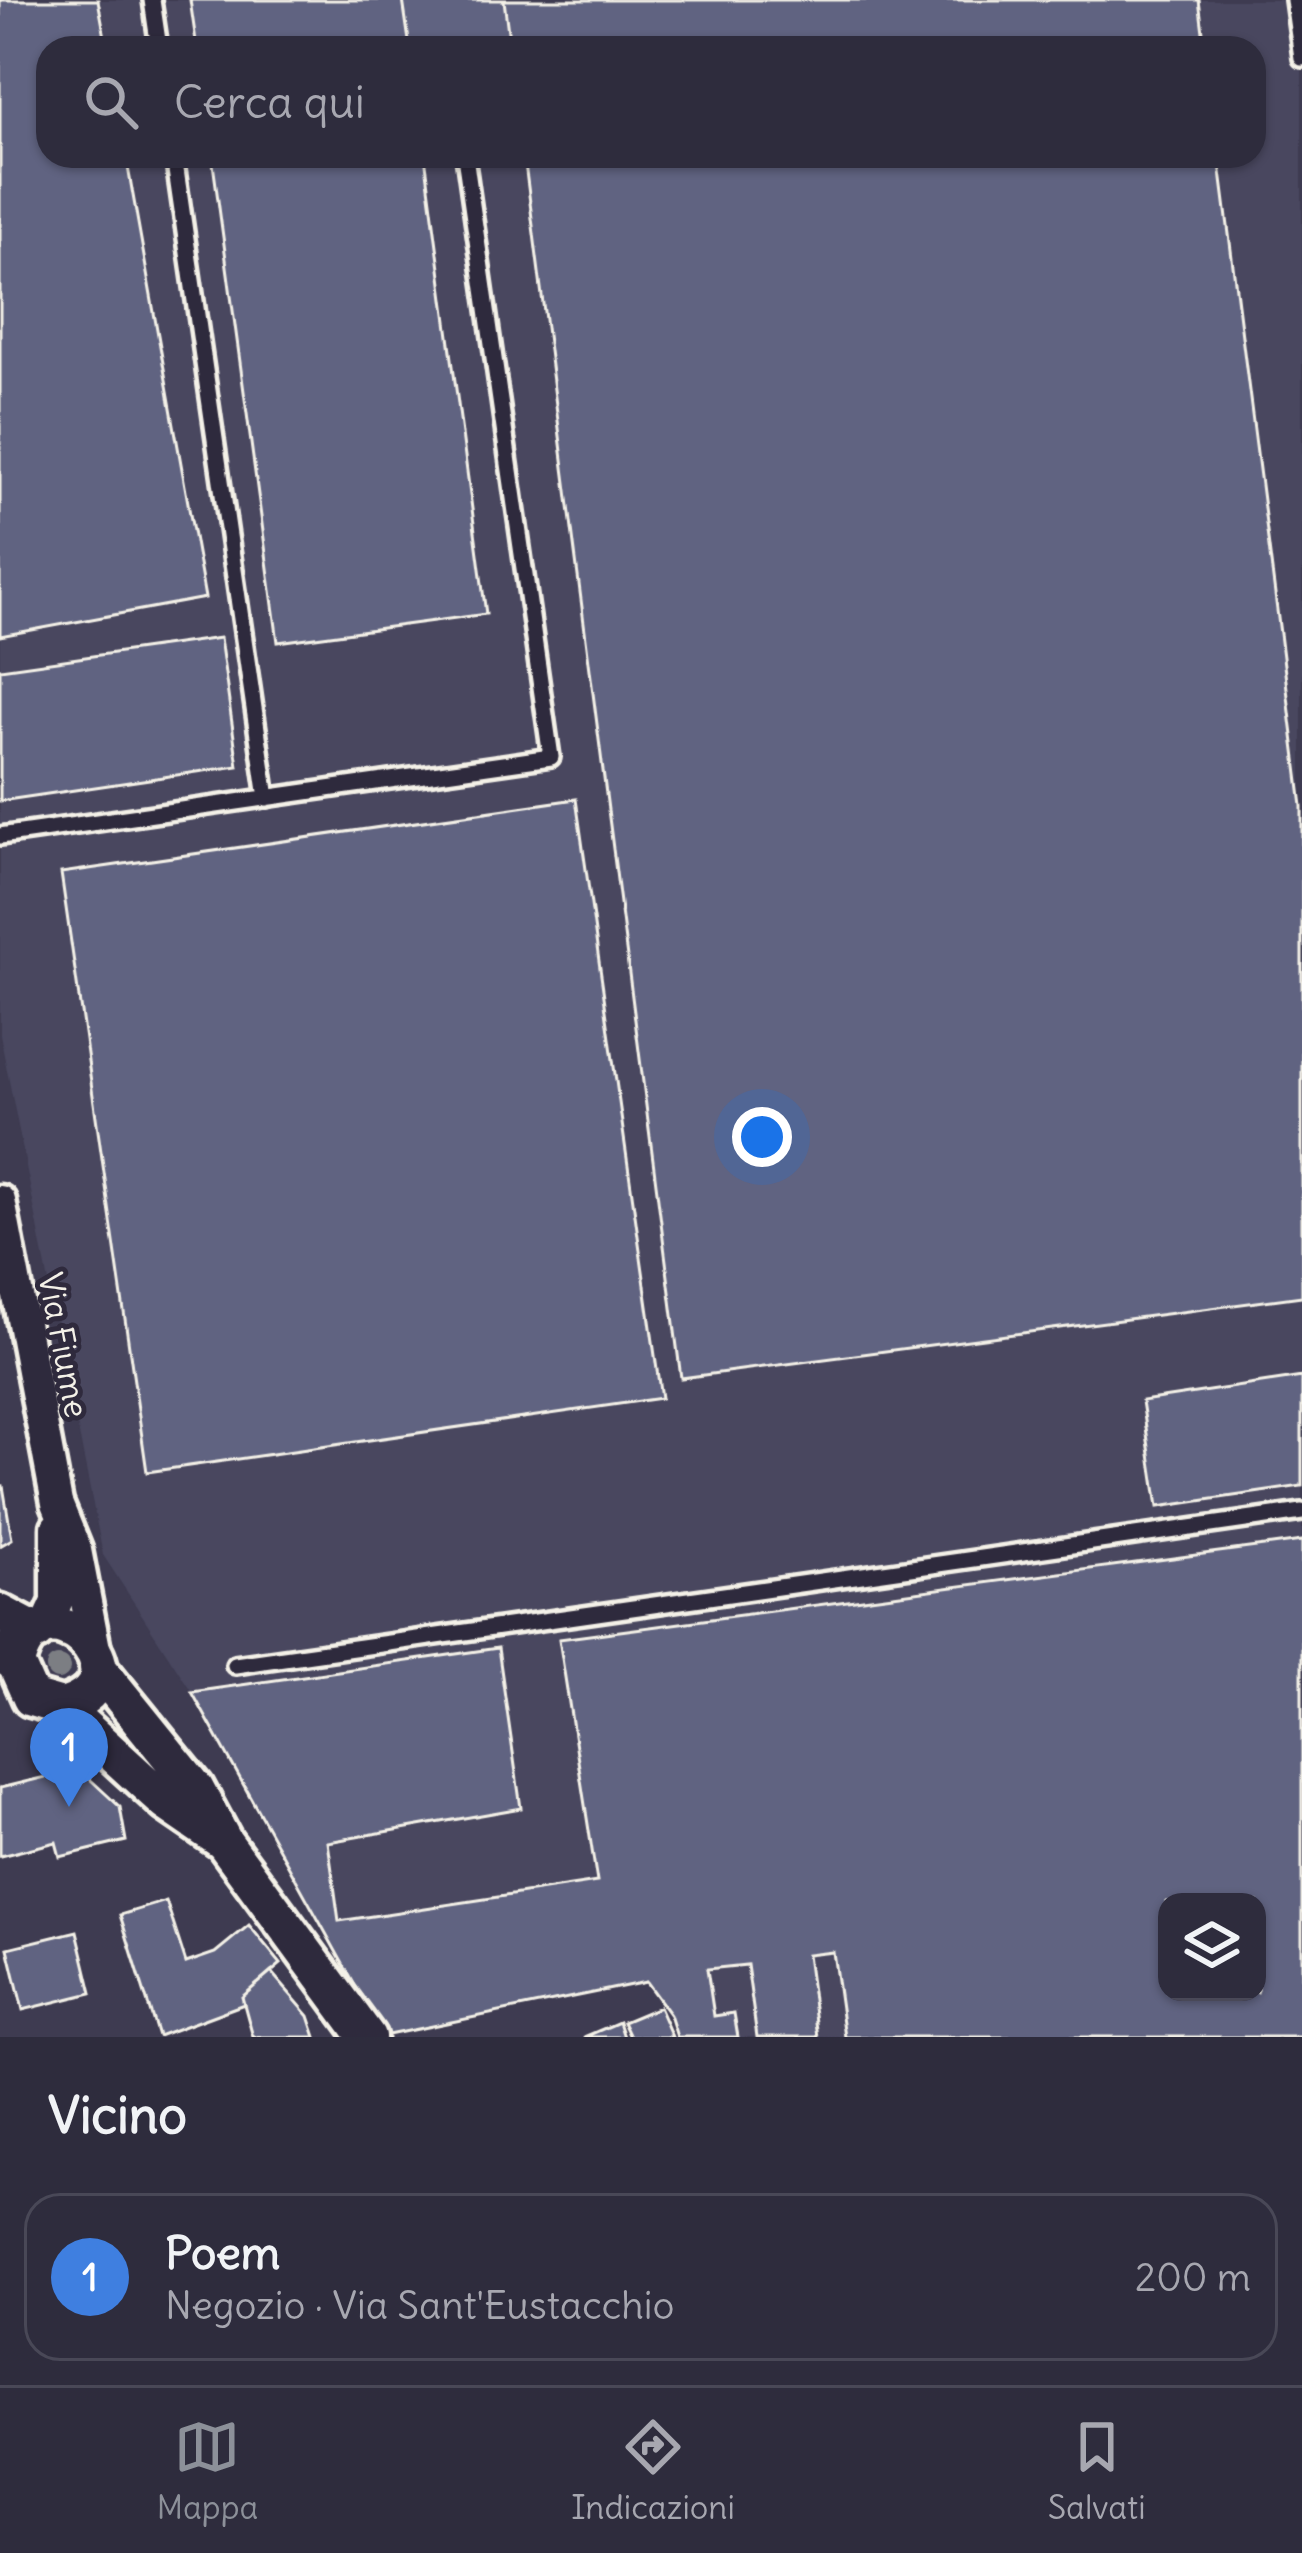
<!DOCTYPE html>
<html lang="it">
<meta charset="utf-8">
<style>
body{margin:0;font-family:Delius,sans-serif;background:#363444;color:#f1f3f6}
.controls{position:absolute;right:36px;bottom:36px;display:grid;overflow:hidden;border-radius:24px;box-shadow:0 3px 9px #0004}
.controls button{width:108px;height:108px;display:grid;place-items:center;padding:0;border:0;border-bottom:3px solid #494857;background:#2e2c3d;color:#f1f3f6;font:60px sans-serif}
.you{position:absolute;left:762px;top:1137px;width:42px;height:42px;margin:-30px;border:9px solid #fff;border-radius:50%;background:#1a73e8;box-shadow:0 0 0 18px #1a73e833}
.badge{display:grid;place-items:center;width:78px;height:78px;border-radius:50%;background:#8c9099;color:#fff;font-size:39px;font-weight:700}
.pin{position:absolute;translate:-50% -99px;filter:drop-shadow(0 3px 6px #0008)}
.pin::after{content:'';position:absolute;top:63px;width:42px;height:36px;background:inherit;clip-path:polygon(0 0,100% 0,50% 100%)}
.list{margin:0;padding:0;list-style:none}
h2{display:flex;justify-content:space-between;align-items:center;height:156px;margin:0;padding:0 48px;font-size:51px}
h2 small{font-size:39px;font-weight:400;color:#a7a7b0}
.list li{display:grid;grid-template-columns:78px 1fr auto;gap:36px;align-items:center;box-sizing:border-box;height:168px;margin:0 24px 24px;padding:0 24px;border:3px solid #494857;border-radius:36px}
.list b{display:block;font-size:45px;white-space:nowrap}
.list p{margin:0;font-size:39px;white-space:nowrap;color:#a7a7b0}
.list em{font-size:39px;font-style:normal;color:#a7a7b0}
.icon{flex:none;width:66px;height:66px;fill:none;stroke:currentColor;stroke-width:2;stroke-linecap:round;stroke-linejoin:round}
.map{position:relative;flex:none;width:1302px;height:2037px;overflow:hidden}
.search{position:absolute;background:#2e2c3d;box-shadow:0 3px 9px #0004;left:36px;right:36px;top:36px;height:132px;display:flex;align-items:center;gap:30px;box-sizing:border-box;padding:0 42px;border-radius:36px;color:#a7a7b0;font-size:45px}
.sheet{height:348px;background:#2e2c3d}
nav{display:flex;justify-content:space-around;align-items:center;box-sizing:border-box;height:168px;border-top:3px solid #494857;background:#2e2c3d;font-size:33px;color:#a7a7b0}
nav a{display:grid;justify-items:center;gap:6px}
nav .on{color:#8c9099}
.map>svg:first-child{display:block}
</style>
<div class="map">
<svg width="1302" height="2037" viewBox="0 0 1302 2037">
<rect width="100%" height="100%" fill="#3e3b51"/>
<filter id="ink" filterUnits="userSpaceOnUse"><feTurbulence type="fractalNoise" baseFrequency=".00833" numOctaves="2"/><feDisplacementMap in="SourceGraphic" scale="24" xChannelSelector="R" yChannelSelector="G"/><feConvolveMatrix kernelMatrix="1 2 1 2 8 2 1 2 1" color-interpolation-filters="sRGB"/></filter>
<g filter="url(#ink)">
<!-- built -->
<path fill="#48475f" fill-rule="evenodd" d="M0 0H1302V2037H677L670 2015 646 1982 383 2036 192 1692 103 1555 0 1035ZM48 48H1254V156H48ZM1167 1902H1257V1992H1167Z"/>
<!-- building -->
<path fill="#606481" stroke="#f4f1e8" stroke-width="3" fill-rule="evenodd" d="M0 0H98L107 48H48V156H126L205 598 0 636Z
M190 0H403L410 48H197Z
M403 0H504L510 48H410Z
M504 0H1199L1205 48H510Z
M212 156H425L486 614 278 642Z
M524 156H1219L1302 806V1296L681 1378Z
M220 638 238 766 0 801V669Z
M576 799 661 1398 147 1472 61 873Z
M1302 1377V1486L1158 1507 1142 1401Z
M3 1486 12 1539 0 1546V1487Z
M1302 1541V2037H845L833 1952 807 1955 818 2037H757L747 1965 707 1969 714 2016 734 2013 738 2037H677L670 2015 646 1982 383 2036 192 1692 498 1648 521 1808 328 1842 339 1921 597 1882 559 1639ZM1167 1902H1257V1992H1167Z
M79 1769 120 1807 126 1841 60 1857 56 1842 0 1856V1788Z
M166 1901 186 1963 215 1953 249 1925 281 1964 242 1997 244 2004 158 2036 120 1915Z
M77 1931 92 1993 23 2010 8 1948Z
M271 1972 309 2016 316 2037H253L242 1997Z
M659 2007 672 2037H630L623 2022Z
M619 2022 624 2037H584Z"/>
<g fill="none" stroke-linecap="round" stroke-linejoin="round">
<defs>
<path id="service" d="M152 0 159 48
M1294 0 1302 58
M174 156 267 798
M0 836 551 757 465 156
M235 1665 1302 1512"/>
<path id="minor" d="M0 1201 57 1503 76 1550 96 1654
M45 1628 57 1602V1527"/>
<path id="tertiary" d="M0 1613 36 1632
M0 1652 16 1664 31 1698 62 1707 167 1803 221 1840
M16 1664C38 1568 158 1679 62 1707
M98 1668 195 1788 224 1842 367 2037"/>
</defs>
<!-- service casing -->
<use href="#service" stroke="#f4f1e8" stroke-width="24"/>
<!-- minor casing -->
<use href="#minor" stroke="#f4f1e8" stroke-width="39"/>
<!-- tertiary casing -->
<use href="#tertiary" stroke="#f4f1e8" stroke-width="45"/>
<!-- service -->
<use href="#service" stroke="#2f2a3d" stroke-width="15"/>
<!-- minor -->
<use href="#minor" stroke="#2f2a3d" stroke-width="30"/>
<!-- tertiary -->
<use href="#tertiary" stroke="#2f2a3d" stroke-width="36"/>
</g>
<!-- trees -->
<circle fill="#7b7e83" cx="58" cy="1668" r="12"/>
</g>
<g text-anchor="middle" stroke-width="10" stroke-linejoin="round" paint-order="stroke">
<!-- street labels -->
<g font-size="33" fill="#f4f1e8" stroke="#2f2a3d">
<text transform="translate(64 1345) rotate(79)" y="12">Via Fiume</text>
</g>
</g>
</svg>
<div class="controls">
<button><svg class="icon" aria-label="layers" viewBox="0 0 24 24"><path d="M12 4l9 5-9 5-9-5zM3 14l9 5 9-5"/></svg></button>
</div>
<div class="you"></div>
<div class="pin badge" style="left:69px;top:1807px;background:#3f7fe0">1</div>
<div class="search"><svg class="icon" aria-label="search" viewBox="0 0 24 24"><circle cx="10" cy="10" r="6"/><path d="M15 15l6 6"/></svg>Cerca qui</div>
</div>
<section class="sheet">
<h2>Vicino<small></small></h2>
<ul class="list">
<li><span class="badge" style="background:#3f7fe0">1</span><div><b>Poem</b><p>Negozio · Via Sant'Eustacchio</p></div><em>200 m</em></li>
</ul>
</section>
<nav>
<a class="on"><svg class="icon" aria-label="map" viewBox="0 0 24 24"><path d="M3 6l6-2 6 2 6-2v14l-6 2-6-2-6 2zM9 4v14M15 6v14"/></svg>Mappa</a>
<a><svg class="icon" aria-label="directions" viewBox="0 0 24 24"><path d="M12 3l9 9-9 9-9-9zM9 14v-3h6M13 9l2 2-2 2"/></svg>Indicazioni</a>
<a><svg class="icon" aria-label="saved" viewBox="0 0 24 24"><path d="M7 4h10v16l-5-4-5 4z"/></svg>Salvati</a>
</nav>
